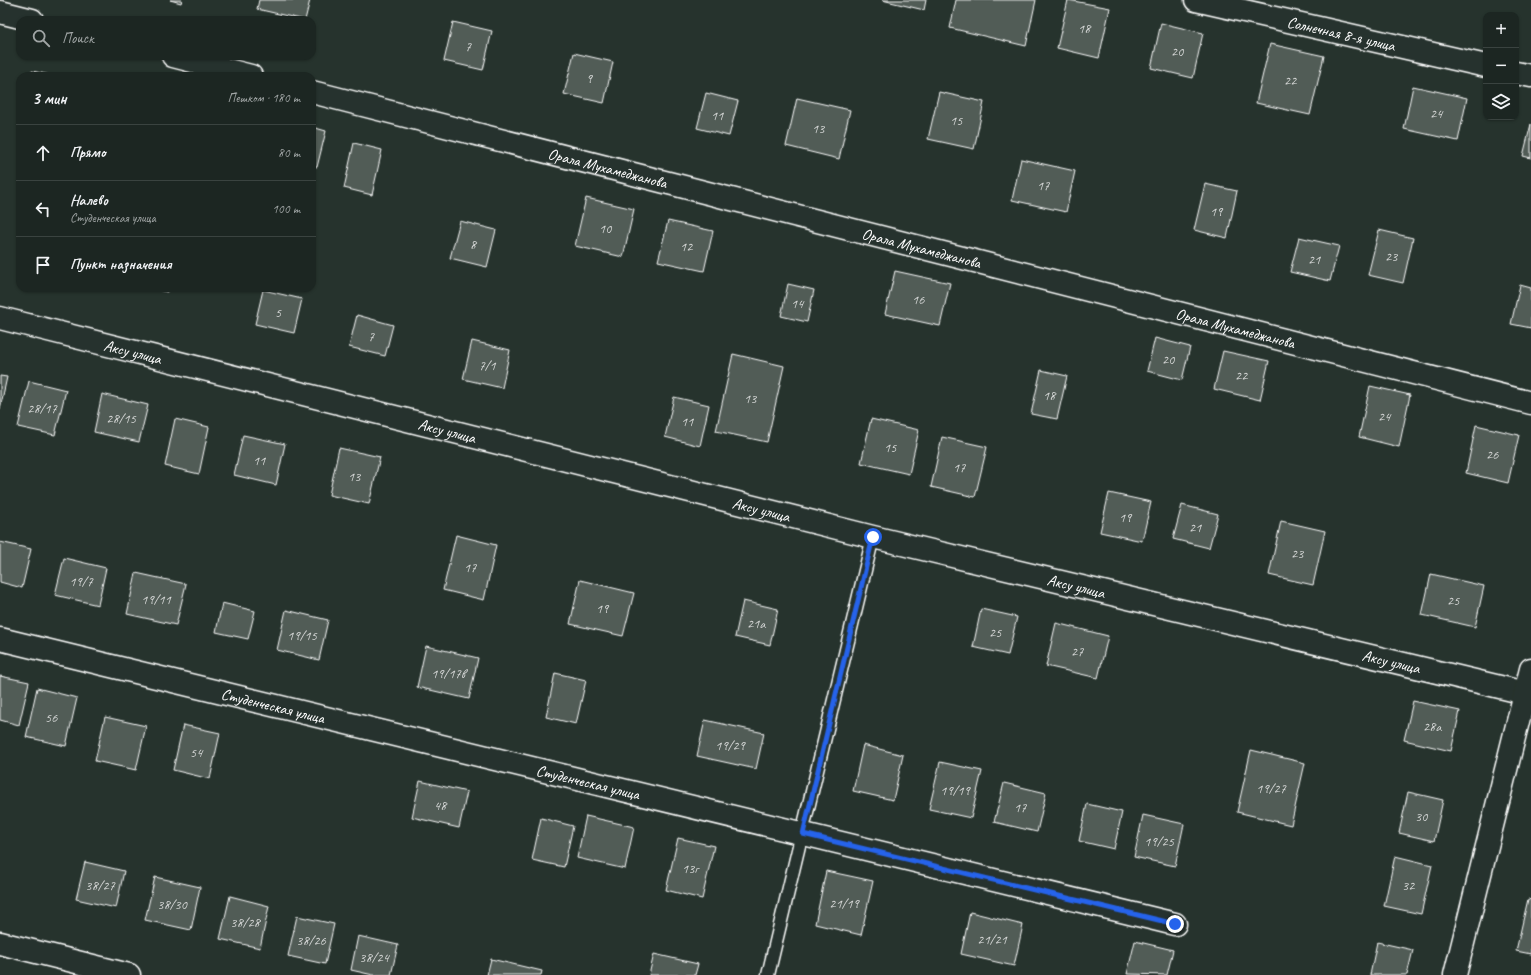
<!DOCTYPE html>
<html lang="ru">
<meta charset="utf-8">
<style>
body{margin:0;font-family:Caveat,sans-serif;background:#29322f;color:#f1f3f6}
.controls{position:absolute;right:12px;top:12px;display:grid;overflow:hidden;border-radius:8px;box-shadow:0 1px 3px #0004}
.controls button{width:36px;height:36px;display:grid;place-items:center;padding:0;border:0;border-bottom:1px solid #3a4340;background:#1c2622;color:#f1f3f6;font:20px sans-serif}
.stop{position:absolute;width:12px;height:12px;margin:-9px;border:3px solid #2563eb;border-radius:50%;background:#fff}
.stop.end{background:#2563eb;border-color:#fff;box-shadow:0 1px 4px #0008}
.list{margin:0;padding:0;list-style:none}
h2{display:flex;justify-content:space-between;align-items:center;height:52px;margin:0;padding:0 16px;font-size:17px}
h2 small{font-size:13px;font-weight:400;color:#a0a5a5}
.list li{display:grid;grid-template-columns:26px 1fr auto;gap:12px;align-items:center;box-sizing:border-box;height:56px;padding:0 16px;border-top:1px solid #3a4340}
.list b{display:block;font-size:15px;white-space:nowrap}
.list p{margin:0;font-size:13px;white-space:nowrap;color:#a0a5a5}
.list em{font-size:13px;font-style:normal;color:#a0a5a5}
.icon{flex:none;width:22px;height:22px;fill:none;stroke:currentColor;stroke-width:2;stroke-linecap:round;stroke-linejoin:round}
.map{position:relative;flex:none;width:1531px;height:975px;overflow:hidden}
.search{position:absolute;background:#1c2622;box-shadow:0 1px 3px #0004;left:16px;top:16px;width:300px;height:44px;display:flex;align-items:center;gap:10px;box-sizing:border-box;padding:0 14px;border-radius:12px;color:#a0a5a5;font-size:15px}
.panel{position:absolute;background:#1c2622;box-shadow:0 1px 3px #0004;left:16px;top:72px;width:300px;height:220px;border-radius:12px}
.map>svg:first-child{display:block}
</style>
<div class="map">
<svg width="1531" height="975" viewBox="0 0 1531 975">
<rect width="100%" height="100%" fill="#26332d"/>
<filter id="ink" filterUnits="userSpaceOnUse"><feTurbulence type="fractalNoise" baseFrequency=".025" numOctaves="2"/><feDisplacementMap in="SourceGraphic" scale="8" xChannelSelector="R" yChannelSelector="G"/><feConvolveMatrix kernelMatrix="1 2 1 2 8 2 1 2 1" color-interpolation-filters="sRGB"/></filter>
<g filter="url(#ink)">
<!-- building -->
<path fill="#515c57" stroke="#fff" d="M170 0H182L181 3Z
M259 0H310L305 20 257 9Z
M882 0H926L924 10Z
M956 0H1036L1026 46 950 28Z
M1068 0 1110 8 1099 58 1057 48Z
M453 22 492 31 483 70 444 61Z
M1161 23 1203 33 1193 78 1151 68Z
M1270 44 1324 56 1310 115 1256 103Z
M574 53 613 62 604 103 564 94Z
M32 71 55 76H30Z
M1413 86 1467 98 1458 141 1404 129Z
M939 92 984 102 974 149 928 139Z
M706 93 738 101 729 136 697 128Z
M797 98 850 110 839 159 786 146Z
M1531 124V158L1523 156Z
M312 127 326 131 317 167 312 166Z
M354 143 382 150 372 195 344 188Z
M1021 159 1075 171 1066 212 1012 200Z
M1205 184 1237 191 1227 238 1194 230Z
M586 198 634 209 623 257 575 246Z
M460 221 496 230 487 267 450 258Z
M668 221 713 231 704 271 658 261Z
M1379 230 1413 238 1403 283 1368 275Z
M1299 237 1339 246 1330 281 1290 272Z
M895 271 950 283 940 326 885 314Z
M788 284 814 290 807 322 781 316Z
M1520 285 1531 288V328L1511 324Z
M148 288H168L167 292Z
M263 290 302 299 294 333 255 324Z
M357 315 393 325 385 356 349 347Z
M1155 338 1190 347 1182 380 1147 371Z
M472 341 510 350 502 388 463 379Z
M1223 351 1269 361 1260 400 1214 389Z
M733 354 784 366 767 442 716 431Z
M1041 370 1067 376 1057 419 1031 414Z
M0 376 7 377 0 409Z
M29 381 66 390 55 435 18 427Z
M1370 386 1410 395 1399 447 1359 437Z
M102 394 148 405 139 442 94 432Z
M674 397 709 405 700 446 665 437Z
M175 419 209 427 199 474 165 466Z
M871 419 919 430 909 474 861 463Z
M1476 425 1519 435 1508 483 1466 473Z
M243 435 285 444 276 485 234 475Z
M942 437 987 447 975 497 931 487Z
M339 448 380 457 369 504 329 495Z
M1109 493 1151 502 1142 541 1100 532Z
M1182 505 1218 514 1209 548 1173 539Z
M1281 521 1325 531 1313 585 1269 575Z
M456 535 496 545 484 600 443 590Z
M0 542 31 549 22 588 0 582Z
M64 558 106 568 98 605 55 595Z
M136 573 186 584 176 625 127 614Z
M1431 574 1484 586 1475 627 1422 615Z
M580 580 634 593 623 636 570 624Z
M743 601 778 609 770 645 735 637Z
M222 603 255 611 248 639 216 632Z
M981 609 1017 617 1008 655 973 647Z
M286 610 328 620 319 660 277 650Z
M1056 623 1108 636 1098 678 1046 666Z
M426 646 478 658 469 699 417 687Z
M555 673 586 680 576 724 546 717Z
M0 676 29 682 19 725 0 720Z
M37 688 77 698 66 746 26 737Z
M1413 701 1460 711 1451 751 1404 740Z
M105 717 146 726 136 770 95 761Z
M705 720 764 733 756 769 697 756Z
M183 725 220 733 210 779 173 770Z
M863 745 903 755 893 800 853 791Z
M1251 750 1305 763 1291 825 1237 812Z
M940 762 982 771 971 818 929 809Z
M420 781 467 792 459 828 412 817Z
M1004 783 1046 793 1037 832 994 822Z
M1408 792 1443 800 1434 841 1399 833Z
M1087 804 1122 812 1114 849 1079 841Z
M1143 815 1184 824 1175 866 1134 857Z
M586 816 634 827 625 869 577 858Z
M541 818 573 826 564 867 532 860Z
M678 838 714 846 702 899 666 890Z
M1395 856 1432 865 1421 914 1384 906Z
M85 862 124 871 116 908 76 899Z
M826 871 873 881 861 935 815 924Z
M155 877 200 887 191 930 145 920Z
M230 896 269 906 260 948 220 939Z
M1528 899 1531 900V954L1516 951Z
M970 912 1023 925 1014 966 961 954Z
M297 916 334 924 325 964 288 956Z
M358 936 398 945 391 975H373L351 970Z
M1135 941 1173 950 1167 975 1127 974Z
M1377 942 1413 950 1407 975H1370Z
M654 954 698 964 695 975H649Z
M491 959 542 971 541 975H487Z"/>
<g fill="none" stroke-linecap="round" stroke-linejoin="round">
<defs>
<path id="lane" d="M768 975 873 537"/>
<g id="street">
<path id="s1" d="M1196 0 1486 66"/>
<path d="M0 12 32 20"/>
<path d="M173 56 251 76"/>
<path d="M1516 73 1531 76"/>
<path id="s2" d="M312 92 1531 403"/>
<path id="s3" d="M0 318 873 537 1525 693"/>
<path id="s4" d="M0 639 1175 924"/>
<path d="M0 943 129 975"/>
<path d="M1455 975 1531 669"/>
</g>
</defs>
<!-- lane casing -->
<use href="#lane" stroke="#fff" stroke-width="15"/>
<!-- street casing -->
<use href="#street" stroke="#fff" stroke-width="25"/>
<!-- lane -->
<use href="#lane" stroke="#26332d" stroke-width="12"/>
<!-- street -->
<use href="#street" stroke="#26332d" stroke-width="22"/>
</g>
</g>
<g fill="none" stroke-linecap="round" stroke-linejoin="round" filter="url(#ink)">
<!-- route -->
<path stroke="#2563eb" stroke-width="5" d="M873 537 803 834 1175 924"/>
</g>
<g text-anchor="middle" stroke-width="4" stroke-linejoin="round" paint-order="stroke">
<!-- number labels -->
<g font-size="14" fill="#d4d6d5">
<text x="1084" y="33">18</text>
<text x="468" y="51">7</text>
<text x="1177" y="56">20</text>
<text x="589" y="83">9</text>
<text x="1290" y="85">22</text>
<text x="1436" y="118">24</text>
<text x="717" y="120">11</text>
<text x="956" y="125">15</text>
<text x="818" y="133">13</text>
<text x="1043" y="190">17</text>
<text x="1216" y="216">19</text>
<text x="605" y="233">10</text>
<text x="473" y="249">8</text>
<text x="686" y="251">12</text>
<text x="1391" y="261">23</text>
<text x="1314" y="264">21</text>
<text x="918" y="304">16</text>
<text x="797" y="308">14</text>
<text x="278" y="317">5</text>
<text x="371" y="341">7</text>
<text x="1168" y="364">20</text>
<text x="487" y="370">7/1</text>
<text x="1241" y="380">22</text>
<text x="1049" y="400">18</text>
<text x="750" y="403">13</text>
<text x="42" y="413">28/17</text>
<text x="1384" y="421">24</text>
<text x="121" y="423">28/15</text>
<text x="687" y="426">11</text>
<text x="890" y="452">15</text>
<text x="1492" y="459">26</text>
<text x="259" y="465">11</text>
<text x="959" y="472">17</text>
<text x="354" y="481">13</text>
<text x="1125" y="522">19</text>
<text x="1195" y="532">21</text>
<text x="1297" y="558">23</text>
<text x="470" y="572">17</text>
<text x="81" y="586">19/7</text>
<text x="156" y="604">19/11</text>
<text x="1453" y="605">25</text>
<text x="602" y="613">19</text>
<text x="756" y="628">21а</text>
<text x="995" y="637">25</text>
<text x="302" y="640">19/15</text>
<text x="1077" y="656">27</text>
<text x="448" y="678">19/17в</text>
<text x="51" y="722">56</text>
<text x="1432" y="731">28а</text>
<text x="730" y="750">19/29</text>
<text x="196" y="757">54</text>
<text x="1271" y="793">19/27</text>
<text x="955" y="795">19/19</text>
<text x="440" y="810">48</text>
<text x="1020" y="812">17</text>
<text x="1421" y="821">30</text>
<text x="1159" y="846">19/25</text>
<text x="690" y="873">13г</text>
<text x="100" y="890">38/27</text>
<text x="1408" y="890">32</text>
<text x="844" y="908">21/19</text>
<text x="172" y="909">38/30</text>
<text x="245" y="927">38/28</text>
<text x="992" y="944">21/21</text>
<text x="311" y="945">38/26</text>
<text x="374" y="962">38/24</text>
</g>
<!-- street labels -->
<g font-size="16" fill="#fff" stroke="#26332d">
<text dy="6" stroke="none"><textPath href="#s1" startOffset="149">Солнечная 8-я улица</textPath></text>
<text dy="6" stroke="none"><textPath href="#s2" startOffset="305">Орала Мухамеджанова</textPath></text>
<text dy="6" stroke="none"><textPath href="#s2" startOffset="629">Орала Мухамеджанова</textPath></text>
<text dy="6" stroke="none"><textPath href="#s2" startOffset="953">Орала Мухамеджанова</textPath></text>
<text dy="6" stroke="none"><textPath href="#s3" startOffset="137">Аксу улица</textPath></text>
<text dy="6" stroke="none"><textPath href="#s3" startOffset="461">Аксу улица</textPath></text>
<text dy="6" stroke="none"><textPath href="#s3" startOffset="785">Аксу улица</textPath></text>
<text dy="6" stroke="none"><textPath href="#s3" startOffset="1109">Аксу улица</textPath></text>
<text dy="6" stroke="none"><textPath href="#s3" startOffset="1433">Аксу улица</textPath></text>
<text dy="6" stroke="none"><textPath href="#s4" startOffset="281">Студенческая улица</textPath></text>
<text dy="6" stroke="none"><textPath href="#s4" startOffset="605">Студенческая улица</textPath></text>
</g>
</g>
</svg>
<div class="controls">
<button>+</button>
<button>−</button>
<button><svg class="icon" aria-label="layers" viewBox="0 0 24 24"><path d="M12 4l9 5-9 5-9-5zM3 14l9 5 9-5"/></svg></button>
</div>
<div class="stop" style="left:873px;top:537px"></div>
<div class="stop end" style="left:1175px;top:924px"></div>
<div class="search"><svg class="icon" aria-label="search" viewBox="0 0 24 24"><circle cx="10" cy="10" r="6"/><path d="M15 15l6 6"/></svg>Поиск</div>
<section class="panel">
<h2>3 мин<small>Пешком · 180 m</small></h2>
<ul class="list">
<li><svg class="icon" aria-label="ahead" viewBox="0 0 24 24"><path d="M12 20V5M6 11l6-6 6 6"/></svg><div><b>Прямо</b></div><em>80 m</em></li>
<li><svg class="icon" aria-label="left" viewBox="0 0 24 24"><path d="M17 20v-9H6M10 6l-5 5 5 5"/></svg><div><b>Налево</b><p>Студенческая улица</p></div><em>100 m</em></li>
<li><svg class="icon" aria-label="arrive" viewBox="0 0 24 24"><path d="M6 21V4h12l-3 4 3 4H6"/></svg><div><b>Пункт назначения</b></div></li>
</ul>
</section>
</div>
